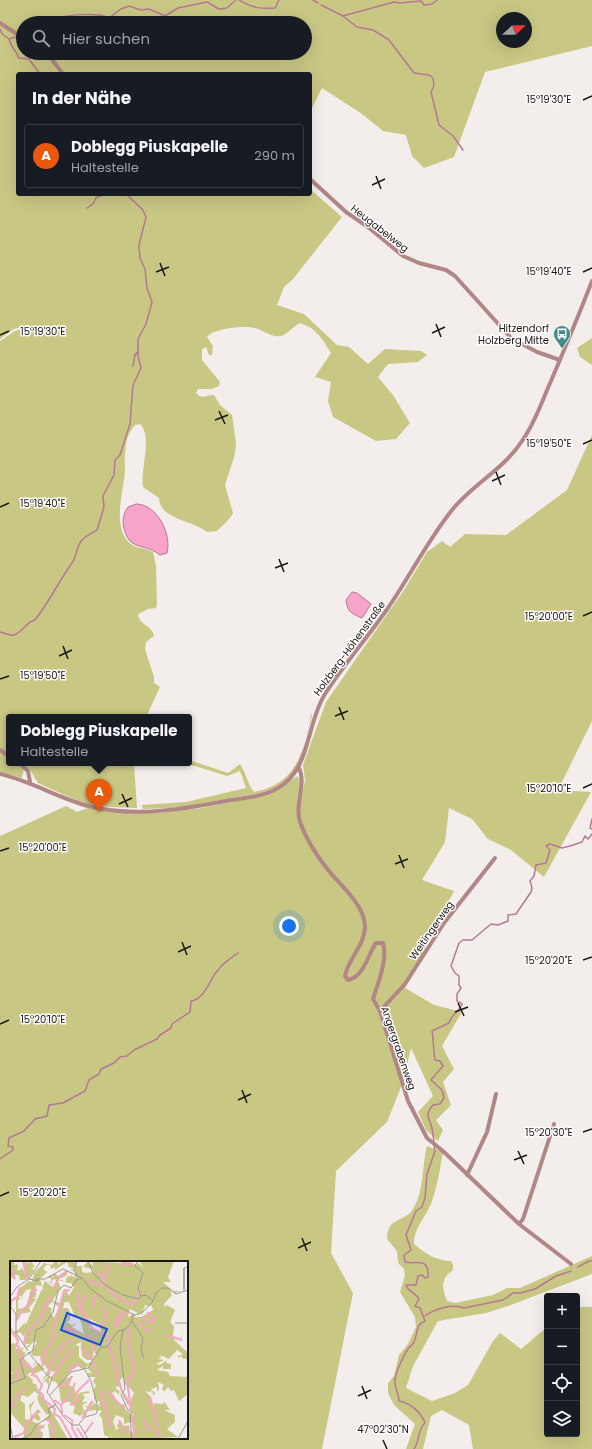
<!DOCTYPE html>
<html lang="de">
<meta charset="utf-8">
<style>
body{margin:0;font-family:Poppins,sans-serif;background:#20242c;color:#f1f3f6}
.controls{position:absolute;right:12px;bottom:12px;display:grid;overflow:hidden;border-radius:4px;box-shadow:0 4px 16px #0002}
.controls button{width:36px;height:36px;display:grid;place-items:center;padding:0;border:0;border-bottom:1px solid #363941;background:#171b24;color:#f1f3f6;font:20px sans-serif}
.compass{position:absolute;left:496px;top:12px;width:36px;height:36px;border-radius:50%;background:#171b24;box-shadow:0 4px 16px #0002;rotate:68deg}
.you{position:absolute;left:289px;top:926px;width:14px;height:14px;margin:-10px;border:3px solid #fff;border-radius:50%;background:#1a73e8;box-shadow:0 0 0 6px #1a73e833}
.badge{display:grid;place-items:center;width:26px;height:26px;border-radius:50%;background:#ea580c;color:#fff;font-size:13px;font-weight:700}
.pin{position:absolute;translate:-50% -33px;filter:drop-shadow(0 1px 2px #0008)}
.pin::after{content:'';position:absolute;top:21px;width:14px;height:12px;background:inherit;clip-path:polygon(0 0,100% 0,50% 100%)}
.popup{position:absolute;left:6px;top:714px;width:186px;height:52px;box-sizing:border-box;display:grid;place-content:center;border-radius:4px;background:#171b24;filter:drop-shadow(0 1px 3px #0005);font-size:13px;white-space:nowrap;color:#9ea1a6}
.popup b{font-size:15px;color:#f1f3f6}
.popup::after{content:'';position:absolute;left:50%;top:100%;margin-left:-8px;border:8px solid transparent;border-top-color:#171b24}
.list{margin:0;padding:0;list-style:none}
h2{display:flex;justify-content:space-between;align-items:center;height:52px;margin:0;padding:0 16px;font-size:17px}
h2 small{font-size:13px;font-weight:400;color:#9ea1a6}
.list li{display:grid;grid-template-columns:26px 1fr auto;gap:12px;align-items:center;box-sizing:border-box;height:64px;margin:0 8px 8px;padding:0 8px;border:1px solid #363941;border-radius:4px}
.list b{display:block;font-size:15px;white-space:nowrap}
.list p{margin:0;font-size:13px;white-space:nowrap;color:#9ea1a6}
.list em{font-size:13px;font-style:normal;color:#9ea1a6}
.icon{flex:none;width:22px;height:22px;fill:none;stroke:currentColor;stroke-width:2;stroke-linecap:round;stroke-linejoin:round}
.map{position:relative;flex:none;width:592px;height:1449px;overflow:hidden}
.search{position:absolute;background:#171b24;box-shadow:0 4px 16px #0002;left:16px;top:16px;width:296px;height:44px;display:flex;align-items:center;gap:10px;box-sizing:border-box;padding:0 14px;border-radius:22px;color:#9ea1a6;font-size:15px}
.panel{position:absolute;background:#171b24;box-shadow:0 4px 16px #0002;left:16px;top:72px;width:296px;height:124px;border-radius:4px}
.map>svg:first-child{display:block}
</style>
<div class="map">
<svg width="592" height="1449" viewBox="0 0 592 1449">
<rect width="100%" height="100%" fill="#f3eeeb"/>
<!-- green -->
<path fill="#c9c784" fill-rule="evenodd" d="M0 0H592V46L485 72 454 157 424 168 412 156 406 135 383 131 362 114 322 88 310 112V74H18V194H310V189L342 217 293 279 284 287 277 305 304 314 337 345 349 347 368 364 385 349 421 351 427 355 418 362 388 364 378 377 393 395 410 423 396 439 376 441 333 417 328 401 331 382 315 377 331 353C323 340 316 327 299 323 294 327 287 334 281 336 272 338 263 330 255 328 245 325 213 328 207 337L213 346 212 355H209L206 347 202 349V360L220 382 219 386 212 389H198L196 393C202 400 206 395 214 395L220 405 232 415 236 443 235 454 225 485 233 513C230 519 222 526 217 531L207 532C193 520 160 520 159 498L143 487C140 469 153 437 140 424L135 425C130 431 127 437 126 445 124 454 125 463 125 472 123 491 114 522 126 539 133 549 143 547 153 552L156 566 157 604 156 608 148 609 138 614C139 625 153 626 154 636L146 642 145 649 154 677V683L160 687 146 717H9V754L0 748V341L15 331 29 327V325L14 329 0 339ZM502 18H526V42H502ZM23 23H305V53H23Z
M592 338V365L580 357 577 348Z
M592 435V721L558 790 591 792 544 877 511 850 488 839 472 819 449 808 445 842 422 880 454 891 405 988 434 1005 462 1012 442 1046 454 1069 443 1082 451 1105 436 1120 443 1130 438 1141 426 1130 418 1112 433 1096 411 1048 403 1082 387 1122 336 1171 331 1253 353 1293 322 1449H0V836L66 806 77 812 88 808 160 813 202 808 245 799 277 791 297 776 301 781 297 809 300 806 305 780 303 765 326 702 404 590 427 552 442 541 450 547 465 534 506 535 567 490ZM11 1262H187V1438H11Z
M312 712V716L300 760 291 775 279 786 260 793 201 804 171 808 143 809 142 805 186 802 246 788 240 771 227 776 185 763H189V760L228 773 240 764C246 773 248 785 254 792 299 783 303 751 312 712Z
M0 752 9 758V763H16L24 768 22 778 0 772Z
M22 763H134L137 808 109 807 82 803 38 783 30 770Z
M427 1146 443 1152C440 1168 438 1183 433 1198 429 1214 413 1228 414 1244 424 1253 437 1261 451 1261L453 1265V1270C440 1279 442 1288 447 1301L455 1303 493 1295 507 1288H520L592 1256V1274L508 1306 486 1313 438 1321 413 1366 406 1388 432 1401 455 1393 468 1385 493 1341 500 1333 521 1349 547 1327V1434H577V1307H592V1449H473L469 1425 442 1410 431 1416 423 1449H406L415 1424 394 1405 388 1393V1383L394 1376 399 1355 408 1344 416 1327 415 1317 400 1292 405 1275 404 1269 398 1263 397 1251 387 1239C387 1216 405 1223 413 1209 424 1192 422 1165 427 1146Z"/>
<!-- water -->
<path fill="#f8a3ca" stroke="#b57994" d="M136 504C157 504 172 534 167 553L160 555C149 546 136 548 129 540 123 530 120 518 128 507Z
M352 592 357 593 371 604 362 618C352 614 347 612 346 600Z"/>
<g fill="none" stroke-linecap="round" stroke-linejoin="round">
<!-- stream -->
<path stroke="#b57994" stroke-width="1.5" d="M239 0C251 8 261 9 275 8L279 0
M313 0 318 3
M321 5 343 16 394 2 400 3 421 1 424 5 432 4 437 0
M343 16 357 27 373 30 389 40 414 73 429 75 433 78 434 86 431 92 439 125 453 136 463 150
M61 23 59 18C69 14 100 13 109 18L121 9 129 6 141 10 149 9 165 16 178 8 207 2 219 9 227 8 236 0
M0 29 2 34 9 39 22 35V26L23 27
M9 39C11 48 16 50 19 58L29 59 40 74
M87 208 93 204 96 198 104 194
M133 366 135 355 138 351
M0 632C4 633 10 636 13 635 22 634 25 622 35 620 49 602 59 581 72 563 77 556 76 547 82 540 86 536 92 533 97 530L104 507 103 496 114 475 115 460 120 455 130 424 133 385 141 368 138 356V339L146 324 152 302 147 288 145 269 140 258 139 245 146 217 143 210 126 194
M592 819 590 828 592 829
M434 1141C433 1137 433 1132 432 1128 429 1117 424 1116 433 1105L440 1104 444 1098 442 1090 431 1080 443 1066 440 1061 435 1060C433 1051 434 1041 432 1031L449 1023C451 1015 459 1012 462 1004L457 1001V994L461 988 459 985V976L455 973 451 966 459 943 463 940H472L491 924 498 925 508 921V915L516 914 531 892 532 888 530 881 534 876 536 865 546 863 550 850 546 846 550 844 562 848 570 846 582 842 585 836 588 839 592 834
M0 1159 13 1150V1147L8 1146 9 1138 24 1131 35 1119 47 1116 49 1105 63 1103 85 1091 89 1080 99 1074 101 1069 114 1063 120 1057 127 1056 134 1050 157 1039 160 1035 171 1028 172 1024 190 1012 191 1001C205 999 209 980 218 970 223 963 231 958 238 953
M578 1267 589 1261H592
M425 1316C435 1309 452 1303 464 1308L503 1300 513 1293H520L535 1289 556 1276 571 1271
M414 1449C420 1441 417 1430 425 1423 421 1412 410 1403 399 1401 399 1394 394 1387 395 1380 395 1373 404 1355 408 1349 410 1346 413 1345 414 1342 418 1334 415 1325 425 1321L420 1308 415 1306 419 1299C416 1293 408 1292 406 1285H416L418 1276 422 1275 425 1278 428 1277C429 1256 416 1265 405 1262L404 1255 411 1250 406 1235 416 1211 422 1207 425 1198 427 1174 435 1151 434 1145"/>
<!-- minor -->
<path stroke="#b08786" stroke-width="4" d="M0 23 23 38
M47 53 63 74
M310 179 346 212 368 227 403 256 419 263 446 270 455 276 511 338 537 352 560 360
M0 750 9 756
M19 763 28 771 30 782
M299 768C307 785 294 804 300 822 306 839 317 856 328 870 341 886 366 906 365 928 364 946 348 959 345 976L348 980C364 977 368 954 376 943H383C388 959 378 983 373 999L380 1011 408 1101 427 1138 444 1152 519 1224 571 1264
M0 774C31 781 58 798 88 806 134 818 185 809 231 800 246 798 264 796 278 788 311 769 306 724 325 694 344 664 368 637 388 608 410 576 428 540 452 510 473 484 504 469 522 441 535 423 542 401 551 381 565 348 579 315 592 281
M380 1011 405 984 444 923 495 858
M467 1175 487 1132 496 1094
M519 1224 523 1219 554 1124"/>
</g>
<!-- ticks -->
<path fill="none" stroke="#1a1817" stroke-width="1.5" d="M583 100 592 96M376 176 381 189M372 185 385 179M160 263 165 276M156 272 169 267M583 272 592 268M436 324 441 337M432 333 445 327M0 335 9 331M219 411 225 424M215 420 228 415M583 444 592 440M496 472 501 485M492 481 505 475M0 507 9 503M279 559 284 572M275 568 288 563M583 616 592 612M63 646 68 659M59 656 72 650M0 679 9 676M339 707 344 720M335 716 348 711M583 788 592 784M122 794 128 807M119 804 132 798M0 851 9 848M399 855 404 868M395 864 408 859M182 942 187 955M178 952 191 946M583 960 592 957M458 1003 464 1016M455 1012 468 1007M0 1024 9 1020M242 1090 247 1103M238 1100 251 1094M583 1132 592 1129M518 1151 524 1164M514 1160 527 1155M0 1196 9 1192M302 1238 307 1251M298 1248 311 1242M362 1386 367 1399M358 1396 371 1390M383 1440 387 1449"/>
<!-- icons -->
<defs>
<symbol id="bus-pin" viewBox="-11 -11 22 30"><path d="M0 17L-7.5 6A9.5 9.5 0 1 1 7.5 6Z" fill="#438b8a" stroke="#fefbfa"/><path d="M-5-6H5V4H4V6H2V4H-2V6H-4V4H-5ZM-3.5-4V0h7V-4ZM-3.5 1.2v1.5H-2V1.2ZM2 1.2v1.5H3.5V1.2Z" fill="#fff"/></symbol>
</defs>
<g fill-rule="evenodd">
<use href="#bus-pin" x="552" y="324" width="20" height="27"/>
</g>
<g text-anchor="middle" stroke-width="3" stroke-linejoin="round" paint-order="stroke">
<!-- street labels -->
<g font-size="10" fill="#1a1817" stroke="#fefbfa">
<text transform="translate(380 228) rotate(38)" y="4">Heugabelweg</text>
<text transform="translate(349 648) rotate(-54)" y="4">Holzberg-Höhenstraße</text>
<text transform="translate(431 930) rotate(-55)" y="4">Weitingerweg</text>
<text transform="translate(399 1048) rotate(71)" y="4">Angergrabenweg</text>
</g>
<!-- poi labels -->
<g font-size="10" fill="#1a1817" stroke="#fefbfa" text-anchor="end">
<text x="549" y="332">Hitzendorf<tspan x="549" dy="12">Holzberg Mitte</tspan></text>
</g>
</g>
<!-- overview -->
<g transform="translate(10 1261)">
<rect width="178" height="178" fill="#f3eeeb"/>
<path d="M1 0H4V4L8 3 7 10 12 8 11 4 16 15 14 0 20 3 18 0H21L25 6 21 7 24 9 17 19H10L9 14H5V19L0 15ZM42 0H47L49 4 51 0H67L66 5H72V11L76 12 83 11V8L73 6 78 0 83 5 82 0 109 2 117 0 127 4 129 2 133 7 130 0H164L158 16 161 21H153L163 30H171L165 32 160 29 162 34 154 43 155 46 157 44 165 49 160 61 164 65 163 76 171 78V71L172 79 165 77 164 79 177 91 178 98H173L171 95 168 97V95L173 93 167 89 159 98 150 94 151 97 148 98 154 99 146 103 150 104 157 99 156 102 161 103V108H153V105L147 109 158 111 160 115 178 116V133L169 140 164 129 161 130 158 126 154 131 152 127 154 124 148 121 149 129 147 130V126L141 128 146 133 143 134 142 129 140 132V131L135 130 141 136 144 146V142L153 143 154 140 160 149H154L165 154V161L157 168 168 176 124 178V175L123 178H103L100 171 102 177 97 178 99 176 94 174 92 157 89 154 92 150 88 149 90 140 86 141 84 137V128L86 124 83 121 85 116H78V112H82L78 108 79 103 74 109 68 105 62 109 55 118 63 115 59 124 64 126 67 137 69 132 78 130 80 132 72 133 75 136 72 141H78L72 144 74 150 78 147 75 145H78L81 140 84 141 80 146 85 142 87 144V149L76 150 77 154 72 157 73 152 70 155 63 152 65 146 60 141H51L49 127 46 121 42 120V117L39 118V125L36 120 32 123 38 115 40 117 46 111 40 110 39 114 36 113 37 115 32 120 38 109 34 103 32 106 35 108 22 114H26L32 124 29 131 39 146 46 142 40 148 58 178H40L38 164 40 159H33L40 153H36L29 143 27 136 29 134 25 130 18 136 12 134 10 139 15 143V158L19 159 21 155 19 144 25 139 21 147V152L24 155 28 148 31 151 28 153 31 158 28 160 24 157 22 160 32 165 35 163 33 169 32 167 30 169 33 172 32 177 11 178 14 176V167L0 151V138L3 137H0V114L3 112 0 111V83L5 82 6 88 9 86 6 85 8 80 4 73 0 74V73H3L1 71 2 69V71L8 69 16 60 14 63H16L32 28 35 29 32 27 35 20 44 27 47 22 45 18 42 19V24L41 22H40L38 19 41 22V17H37L41 14 44 17 43 14 45 12 48 15 58 10 56 15 49 18V20L52 19 54 20H48L51 27 43 39 44 42 45 40 51 43 50 40 55 27 59 35 64 26 61 22H56V18L58 15 61 16 60 13 65 17V10L59 9 64 8 59 6 57 1 45 9V6L41 8 40 4H36L33 8 37 11 30 18 32 25 26 24V36H22L26 38 19 47 21 51 9 53 6 61V37L5 39 2 40V44L0 45 2 40 7 36 8 29 19 20 22 21 24 12 34 2 41 4 44 2ZM21 28 16 46 8 48V39L11 38 8 36 11 35 13 39 12 35 16 29ZM42 41 49 46 44 57 41 52 45 48 40 52 42 48 38 45ZM55 41H59L64 54 70 58 74 73 62 66 67 62 62 64 57 61 60 59V51L58 47H53ZM135 44 142 45 143 49 131 56H124L126 54 123 53 118 56 120 48 129 53 133 51ZM75 55 90 64 91 71 79 66 81 63ZM10 71 13 75 16 73 14 81 15 87 16 83H20L17 85 16 89 24 80 27 81 20 93 14 95 16 92 12 90 14 86 9 89 10 86 6 85 9 82 7 83 9 79 6 73ZM71 81 72 95 77 99H83L84 86 86 93 83 100 77 103 69 96V85L65 84ZM21 92 23 95H30L32 106 29 102 22 108 21 106 27 102 26 101 21 106 13 96ZM21 111 22 115H25L31 123 29 131 26 123 22 122 23 119 17 114ZM112 117H115L113 120 117 125 119 137V126L124 132 120 141 108 122ZM109 125 117 142H113L118 143 124 155 115 148V144L109 143 103 133 100 134 105 130 109 134V131L111 132 105 126ZM106 154 114 157V163L122 161 124 173 120 170 119 164 114 165 110 159 107 165 105 164 109 167 106 169 103 160Z" fill="#c9c784" fill-rule="evenodd"/>
<path fill="none" stroke="#f8a3ca" stroke-width="2" d="M13 0 17 18M111 3H124M0 5 5 18M87 11 94 17 96 23M95 17 99 5 97 2M77 19 94 25M98 26 103 34 123 44 129 31M43 28 50 15 57 10M68 33 69 47 78 58M0 45 2 39 7 36 10 26M82 48 86 34M73 49 72 39 78 33M137 51 146 59M48 52 54 30 60 29M132 57 143 62M78 58 82 67 99 77V82M7 59 11 51 18 44 23 29H27M55 60 57 48M128 61 137 70 139 67M106 63 110 50M104 66 117 51M0 67 8 80 6 85 9 86 8 91 13 98 12 104 18 103 24 111 22 114 26 115 32 124 29 131 33 134V138L45 148 44 153 50 156 62 178M92 67 96 51 94 46M120 67 117 79 125 109 117 121 120 140M52 69 61 68 66 72 68 78M43 73V66L48 53M80 73 86 92M156 74 172 79M14 82 16 73 30 58 40 35M99 83 112 131M71 86 82 99M83 100 87 113M32 106 35 98 33 95 46 72M57 111 65 105 72 103M39 114 41 102 46 93 56 82 63 80M43 116 51 102 63 88M4 120 8 117 7 107M49 127 57 123 62 115M91 129 97 153M97 131 115 148M113 134 118 141H121L120 149M140 136 150 178M44 139 51 144 52 152M52 143 60 134 65 122M60 144 66 141 67 131 79 119M0 148 14 126M54 154 62 159V167L68 178M97 154 100 166M122 154 125 178M72 157 83 140M109 159 112 167 120 171M37 160 40 159 42 165 43 178M134 160 137 167 143 170M67 167 74 178M75 172 83 161M4 176 14 172 16 164 28 149M30 178 28 170 31 164"/>
<path fill="none" stroke="#9c9896" stroke-width="1" d="M67 0 64 10 67 14M78 0 83 12 95 24 113 34 129 38 131 35M128 0 125 5 133 12 128 27 131 35 136 34 143 40M174 7V28M19 18 31 0M174 30V7L178 6M0 36 7 26 19 18 28 20 26 18H35L53 8 72 17 81 28 97 40 125 54 132 52 143 40 146 32 152 27H158L166 33 178 29M0 45 6 53V72L18 90M122 60 133 77 131 88 134 98M165 62H178M113 69 110 86 115 128 111 134 118 149 122 151M18 91 37 114 42 117 37 131 54 156 62 164H70L78 178M0 123 15 117 10 99 23 89 26 69 33 66 43 51 48 30 54 24 61 27 67 18H71M40 134 61 111 78 107 91 86H97L108 70 116 68 121 62 123 53M0 163 3 178M69 163 75 156 86 153 88 147 81 120 75 109M11 178 20 174 27 163 37 158 40 155 38 148 46 144M122 178 120 155 122 151M168 178 178 160"/>
<path fill="#1d4ed8" fill-opacity="0.15" stroke="#1d4ed8" stroke-width="2" d="M57 52 97 68 90 84 51 69Z"/>
<rect width="178" height="178" fill="none" stroke="#1a1817" stroke-width="2"/>
</g>
<g font-size="10" text-anchor="middle" fill="#1a1817" stroke="#fefbfa" stroke-width="3" stroke-linejoin="round" paint-order="stroke">
<text x="549" y="103">15°19'30"E</text>
<text x="549" y="275">15°19'40"E</text>
<text x="43" y="335">15°19'30"E</text>
<text x="549" y="447">15°19'50"E</text>
<text x="43" y="507">15°19'40"E</text>
<text x="549" y="620">15°20'00"E</text>
<text x="43" y="679">15°19'50"E</text>
<text x="549" y="792">15°20'10"E</text>
<text x="43" y="851">15°20'00"E</text>
<text x="549" y="964">15°20'20"E</text>
<text x="43" y="1023">15°20'10"E</text>
<text x="549" y="1136">15°20'30"E</text>
<text x="43" y="1196">15°20'20"E</text>
<text x="383" y="1433">47°02'30"N</text>
</g>
</svg>
<div class="controls">
<button>+</button>
<button>−</button>
<button><svg class="icon" aria-label="locate" viewBox="0 0 24 24"><circle cx="12" cy="12" r="6"/><path d="M12 2v4M12 18v4M2 12h4M18 12h4"/></svg></button>
<button><svg class="icon" aria-label="layers" viewBox="0 0 24 24"><path d="M12 4l9 5-9 5-9-5zM3 14l9 5 9-5"/></svg></button>
</div>
<svg class="compass" viewBox="-18 -18 36 36"><path d="M0-13l5 13h-10z" fill="#e53935"/><path d="M0 13l5-13h-10z" fill="#9ea1a6"/></svg>
<div class="you"></div>
<div class="pin badge" style="left:99px;top:812px">A</div>
<div class="popup"><b>Doblegg Piuskapelle</b>Haltestelle</div>
<div class="search"><svg class="icon" aria-label="search" viewBox="0 0 24 24"><circle cx="10" cy="10" r="6"/><path d="M15 15l6 6"/></svg>Hier suchen</div>
<section class="panel">
<h2>In der Nähe<small></small></h2>
<ul class="list">
<li><span class="badge">A</span><div><b>Doblegg Piuskapelle</b><p>Haltestelle</p></div><em>290 m</em></li>
</ul>
</section>
</div>
